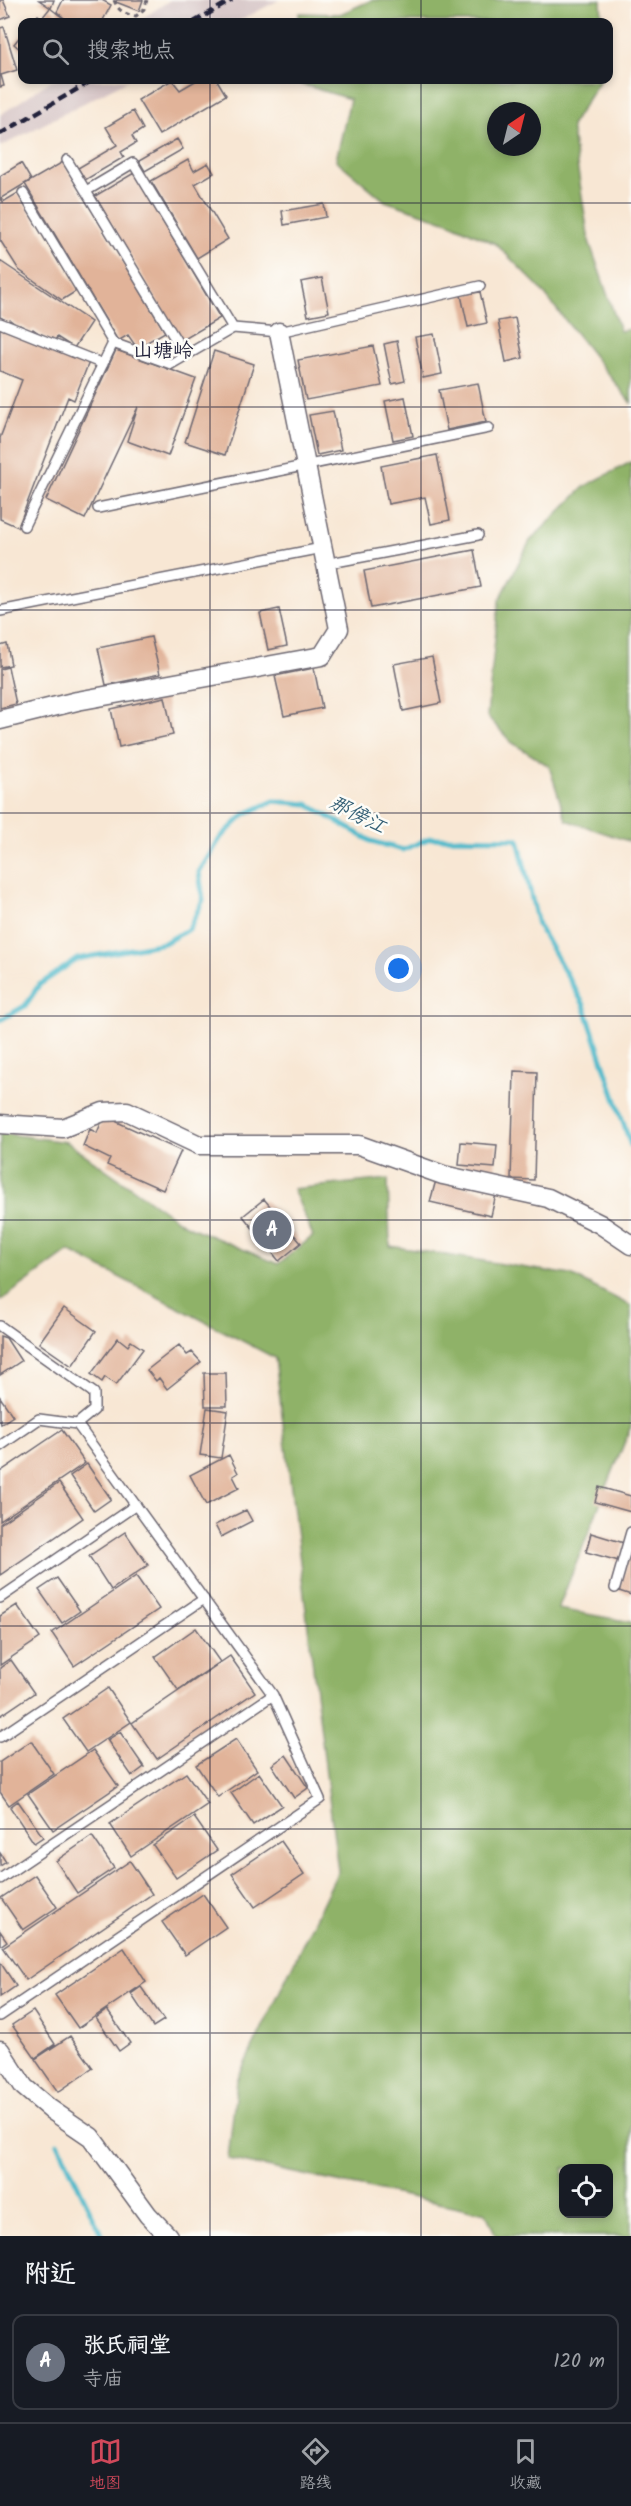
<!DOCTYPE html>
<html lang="zh">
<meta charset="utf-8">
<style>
body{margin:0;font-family:Kalam,"LXGW WenKai TC",sans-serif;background:#242831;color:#f1f3f6}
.controls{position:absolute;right:18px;bottom:18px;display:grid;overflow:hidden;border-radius:12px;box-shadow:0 3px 9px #0003}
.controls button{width:54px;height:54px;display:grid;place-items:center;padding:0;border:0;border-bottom:2px solid #363941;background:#171b24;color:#f1f3f6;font:30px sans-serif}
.compass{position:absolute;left:487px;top:102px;width:54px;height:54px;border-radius:50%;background:#171b24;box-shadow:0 3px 9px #0003;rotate:35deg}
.you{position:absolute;left:399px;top:969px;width:21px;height:21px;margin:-15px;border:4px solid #fff;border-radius:50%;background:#1a73e8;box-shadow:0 0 0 9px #1a73e833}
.badge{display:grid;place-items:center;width:39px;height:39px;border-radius:50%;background:#d1495b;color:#fff;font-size:20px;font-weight:700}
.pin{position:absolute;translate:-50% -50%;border:3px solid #fff;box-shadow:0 2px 6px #0006}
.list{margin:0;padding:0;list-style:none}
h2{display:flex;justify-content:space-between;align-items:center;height:78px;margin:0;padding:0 24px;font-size:26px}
h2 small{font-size:20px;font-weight:400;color:#9ea1a6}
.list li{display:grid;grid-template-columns:39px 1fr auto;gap:18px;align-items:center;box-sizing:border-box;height:96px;margin:0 12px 12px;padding:0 12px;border:2px solid #363941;border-radius:12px}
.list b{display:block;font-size:22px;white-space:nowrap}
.list p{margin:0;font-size:20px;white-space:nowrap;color:#9ea1a6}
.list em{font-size:20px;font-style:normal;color:#9ea1a6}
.icon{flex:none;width:33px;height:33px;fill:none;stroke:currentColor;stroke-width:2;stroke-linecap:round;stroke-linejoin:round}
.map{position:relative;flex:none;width:631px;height:2236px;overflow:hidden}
.search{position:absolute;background:#171b24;box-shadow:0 3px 9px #0003;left:18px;right:18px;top:18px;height:66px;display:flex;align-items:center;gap:15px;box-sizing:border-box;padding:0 21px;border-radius:12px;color:#9ea1a6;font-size:22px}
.sheet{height:186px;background:#171b24}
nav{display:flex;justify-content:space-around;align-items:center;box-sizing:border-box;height:84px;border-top:2px solid #363941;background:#171b24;font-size:16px;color:#9ea1a6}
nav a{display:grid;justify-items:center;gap:3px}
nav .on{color:#d1495b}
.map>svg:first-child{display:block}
</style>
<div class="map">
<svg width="631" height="2236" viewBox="0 0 631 2236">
<rect width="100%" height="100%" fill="#fdfcf7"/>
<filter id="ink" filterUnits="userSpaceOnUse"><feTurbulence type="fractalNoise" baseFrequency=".0167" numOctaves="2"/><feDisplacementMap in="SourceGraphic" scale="12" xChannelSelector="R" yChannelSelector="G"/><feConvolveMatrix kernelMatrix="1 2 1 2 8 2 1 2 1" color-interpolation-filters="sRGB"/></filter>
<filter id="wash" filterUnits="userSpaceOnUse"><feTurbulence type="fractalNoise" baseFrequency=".008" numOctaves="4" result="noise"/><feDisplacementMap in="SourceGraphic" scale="24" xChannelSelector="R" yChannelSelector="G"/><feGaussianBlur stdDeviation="1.35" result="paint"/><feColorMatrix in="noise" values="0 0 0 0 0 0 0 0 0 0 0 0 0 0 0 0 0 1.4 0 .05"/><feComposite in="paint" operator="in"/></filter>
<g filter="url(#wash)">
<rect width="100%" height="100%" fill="#f8e7d4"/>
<!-- industrial -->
<path fill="#d2bfc1" d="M170 0H279L237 22H137Z
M52 80H128L0 147V115Z"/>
<!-- forest -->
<path fill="#8fb267" stroke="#586a51" stroke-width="1.5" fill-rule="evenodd" d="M372 0H601L602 22H299V13L340 14Z
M301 80H600L571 126 589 241 620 331 631 329V403L539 287 496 244 448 222 385 201 336 160 350 99 301 84ZM496 111H532V147H496Z
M631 462V842L566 820 549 766 511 742 487 716 499 601 530 541 585 486Z
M0 1133 67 1142 183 1224 278 1264 313 1236 293 1189 388 1179 390 1246 571 1275 631 1306V1426L558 1609 631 1622V2236H496L486 2213 228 2159 237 2080 338 1871 275 1358 69 1251 0 1301ZM564 2168H608V2214H564Z"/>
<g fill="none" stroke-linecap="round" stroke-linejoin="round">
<!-- stream -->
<path stroke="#4fbacb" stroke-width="5" d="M0 1020 25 1006 39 985 77 959 164 943 189 929 203 900 199 872 221 837 245 814 274 801 307 804 371 841 403 850 430 838 518 839 538 925 584 1005 631 1146
M58 2143 102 2236"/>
</g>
<g id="blocks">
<!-- building -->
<path fill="#e1b399" d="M0 0H3L10 16 0 20Z
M39 0H54L51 8Z
M63 0H102L111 5 102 22H69L57 12Z
M117 0H143L139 11 116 2Z
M50 8 68 22H32L38 15 42 18Z
M4 27 17 70 1 75 4 86 0 87V28Z
M22 34V51L14 44Z
M172 80 180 90 197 80H217L226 95 159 135 138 100Z
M133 111 143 129 132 136 136 143 121 152 124 157 85 180 78 168 117 145 106 127Z
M177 139 183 149 145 171 139 161Z
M188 160 194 171 208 163 214 173 195 184 228 239 197 258 151 181Z
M63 162 165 332 137 348 128 335 118 341 25 184Z
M21 163 31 180 1 198 3 202 18 193 78 290 62 300 19 270 0 240V176Z
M134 173 220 318 181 341 95 196Z
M324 204 326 217 284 225 282 211Z
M0 261 91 322 74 348 57 337 53 343 33 329 31 332 20 325 19 327 10 320 8 322 0 317Z
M322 278 329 312 308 316 301 282Z
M480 292 487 323 468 327 461 295Z
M515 318 523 358 506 362 498 321Z
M0 328 89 362 74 400 68 397 18 527 0 519V438L22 380 0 371Z
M434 334 442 374 423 378 415 337Z
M397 341 405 381 392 384 384 344Z
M373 346 382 386 306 400 298 360Z
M116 350 196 379 168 456 127 441 138 407 85 519 46 500Z
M214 351 254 364 225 455 185 442Z
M478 383 486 422 447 430 439 390Z
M405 397 413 436 393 440 385 401Z
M333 411 341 450 317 455 309 415Z
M437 455 450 520 431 524 425 497 388 504 381 466Z
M474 550 481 587 371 608 364 571Z
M279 609 287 646 268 650 260 613Z
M151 637 160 674 106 685 98 648Z
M7 644 11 665 0 667V646Z
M432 657 441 703 403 711 394 664Z
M8 667 16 704 0 708V669Z
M314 668 322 708 284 716 275 676Z
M165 697 173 735 119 747 111 709Z
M514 1071 537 1072 534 1180 511 1179Z
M104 1116 181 1151 163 1190 107 1165 110 1159 83 1146 90 1129 97 1133Z
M461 1142 497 1145 495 1168 459 1165Z
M436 1180 496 1194 491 1216 430 1202Z
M264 1199 301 1243 279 1261 243 1216Z
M64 1308 96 1331 72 1366 39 1343Z
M0 1336 6 1338 21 1361 0 1375Z
M118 1338 128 1346 131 1341 143 1349 116 1385 105 1377 102 1382 91 1374Z
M179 1345 187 1355 192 1352 201 1362 167 1389 159 1378 156 1381 147 1370Z
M204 1373H226L227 1406H205Z
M0 1397 13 1416 1 1424 0 1421Z
M207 1408 228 1411 221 1458 200 1455Z
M62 1430 85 1463 0 1521V1472Z
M229 1455 238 1473 233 1476 239 1488 206 1505 190 1475Z
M87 1464 111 1499 94 1511 70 1476Z
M59 1483 83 1518 0 1575V1524Z
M599 1487 631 1496V1512L595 1502Z
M246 1510 252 1521 221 1537 215 1525Z
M125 1532 148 1565 111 1590 89 1556Z
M591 1533 624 1543 619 1561 586 1552Z
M630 1550H631V1595L619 1591Z
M136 1576 159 1609 74 1666 52 1633Z
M57 1578 80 1611 62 1623 39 1590Z
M17 1605 40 1638 0 1665V1616Z
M196 1628 220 1662 178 1690 155 1657Z
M230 1656 255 1692 157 1759 132 1723Z
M11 1660 34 1693 0 1716V1668Z
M108 1688 131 1722 86 1752 63 1719Z
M120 1732 144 1767 132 1776 107 1740Z
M236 1739 257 1770 218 1797 196 1765Z
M31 1741 54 1774 9 1805 0 1792V1762Z
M93 1750 118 1786 53 1830 28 1794Z
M286 1755 308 1788 294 1798 272 1765Z
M186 1773 208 1804 131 1856 110 1824Z
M259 1773 282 1806 253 1825 231 1793Z
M18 1801 43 1837 34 1843 10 1807Z
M194 1817 217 1850 176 1878 153 1845Z
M92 1836 114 1868 77 1893 56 1861Z
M281 1841 304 1874 255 1907 232 1874Z
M0 1853 6 1862 0 1866Z
M130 1861 152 1894 26 1980 3 1947Z
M35 1875 57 1907 23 1930 1 1898Z
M203 1894 226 1927 185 1955 162 1922Z
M0 1931 7 1941 0 1946Z
M124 1948 146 1982 78 2028 55 1995Z
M0 1962 16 1986 0 1997Z
M141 1987 164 2020 153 2027 131 1994Z
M107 2010 130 2043 119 2051 96 2018Z
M33 2011 55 2044 35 2058 12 2025Z
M70 2036 93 2068 58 2092 35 2059Z"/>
</g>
</g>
<g filter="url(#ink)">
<use href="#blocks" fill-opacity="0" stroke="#6d6771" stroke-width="1.5"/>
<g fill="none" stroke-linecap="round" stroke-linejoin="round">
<defs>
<path id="service" d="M67 160 185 355
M86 191 133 163 233 328
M23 193 113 343 24 526
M0 323 103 364
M113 343 171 364 233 328 279 332 480 286
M98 508 489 428
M325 564 478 535
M0 611 322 548
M0 1326 94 1393V1410L77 1424 39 1419 0 1446
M615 1588 631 1532
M0 1598 136 1505
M0 1737 204 1599
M0 1879 273 1695
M0 2016 320 1799 273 1695 77 1424"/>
<path id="minor" d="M0 720 77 701 322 656 339 629 279 332
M0 1124 63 1128 103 1112 127 1111 199 1145H359L443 1175 548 1198 600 1224 631 1245
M0 2050 24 2087 50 2109 91 2137 148 2215 168 2236"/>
</defs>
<!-- service casing -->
<use href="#service" stroke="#6d6771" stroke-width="12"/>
<!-- minor casing -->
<use href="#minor" stroke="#6d6771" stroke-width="21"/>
<!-- path -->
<path stroke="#6d6771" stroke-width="3" stroke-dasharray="4.5 4.5" stroke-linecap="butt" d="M114 0C118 11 124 14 136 16L144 9 147 0"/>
<!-- service -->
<use href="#service" stroke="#fff" stroke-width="9"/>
<!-- minor -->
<use href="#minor" stroke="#fff" stroke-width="18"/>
<!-- rail -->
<path stroke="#22223b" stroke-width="4.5" stroke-dasharray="9 4.5" stroke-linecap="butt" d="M194 22 232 0
M0 134 93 80"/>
</g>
</g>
<!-- grid -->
<path fill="none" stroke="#22223b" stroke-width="1.5" stroke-opacity="0.55" d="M210 0V22M421 0V22M210 80V2236M421 80V2236M0 203H631M0 407H631M0 610H631M0 813H631M0 1016H631M0 1220H631M0 1423H631M0 1626H631M0 1829H631M0 2033H631"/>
<g text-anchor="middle" stroke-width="5" stroke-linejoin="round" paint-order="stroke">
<!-- neighbourhood labels -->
<g font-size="20" fill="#22223b" stroke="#fdfcf7">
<text x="163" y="357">山塘岭</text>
</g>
<!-- water labels -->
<g font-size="20" font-style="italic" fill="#345f75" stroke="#fdfcf7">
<text transform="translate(358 814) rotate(27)" y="7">那傍江</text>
</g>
</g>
</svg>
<div class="controls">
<button><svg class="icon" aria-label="locate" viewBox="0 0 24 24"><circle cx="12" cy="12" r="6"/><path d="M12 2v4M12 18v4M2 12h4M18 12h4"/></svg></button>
</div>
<svg class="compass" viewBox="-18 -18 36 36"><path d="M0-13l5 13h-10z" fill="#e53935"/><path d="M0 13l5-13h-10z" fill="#9ea1a6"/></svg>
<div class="you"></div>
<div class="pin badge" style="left:272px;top:1230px;background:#6b7280">A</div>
<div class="search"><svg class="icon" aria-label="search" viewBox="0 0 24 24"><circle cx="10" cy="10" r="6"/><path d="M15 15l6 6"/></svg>搜索地点</div>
</div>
<section class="sheet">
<h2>附近<small></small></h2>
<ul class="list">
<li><span class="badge" style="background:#6b7280">A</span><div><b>张氏祠堂</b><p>寺庙</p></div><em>120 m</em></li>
</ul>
</section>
<nav>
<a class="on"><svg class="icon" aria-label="map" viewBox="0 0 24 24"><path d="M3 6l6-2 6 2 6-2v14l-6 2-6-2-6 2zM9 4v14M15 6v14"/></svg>地图</a>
<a><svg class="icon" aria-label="directions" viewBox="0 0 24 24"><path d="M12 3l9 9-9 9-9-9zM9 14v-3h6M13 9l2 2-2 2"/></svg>路线</a>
<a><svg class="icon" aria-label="saved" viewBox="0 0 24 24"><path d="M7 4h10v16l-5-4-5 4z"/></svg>收藏</a>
</nav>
